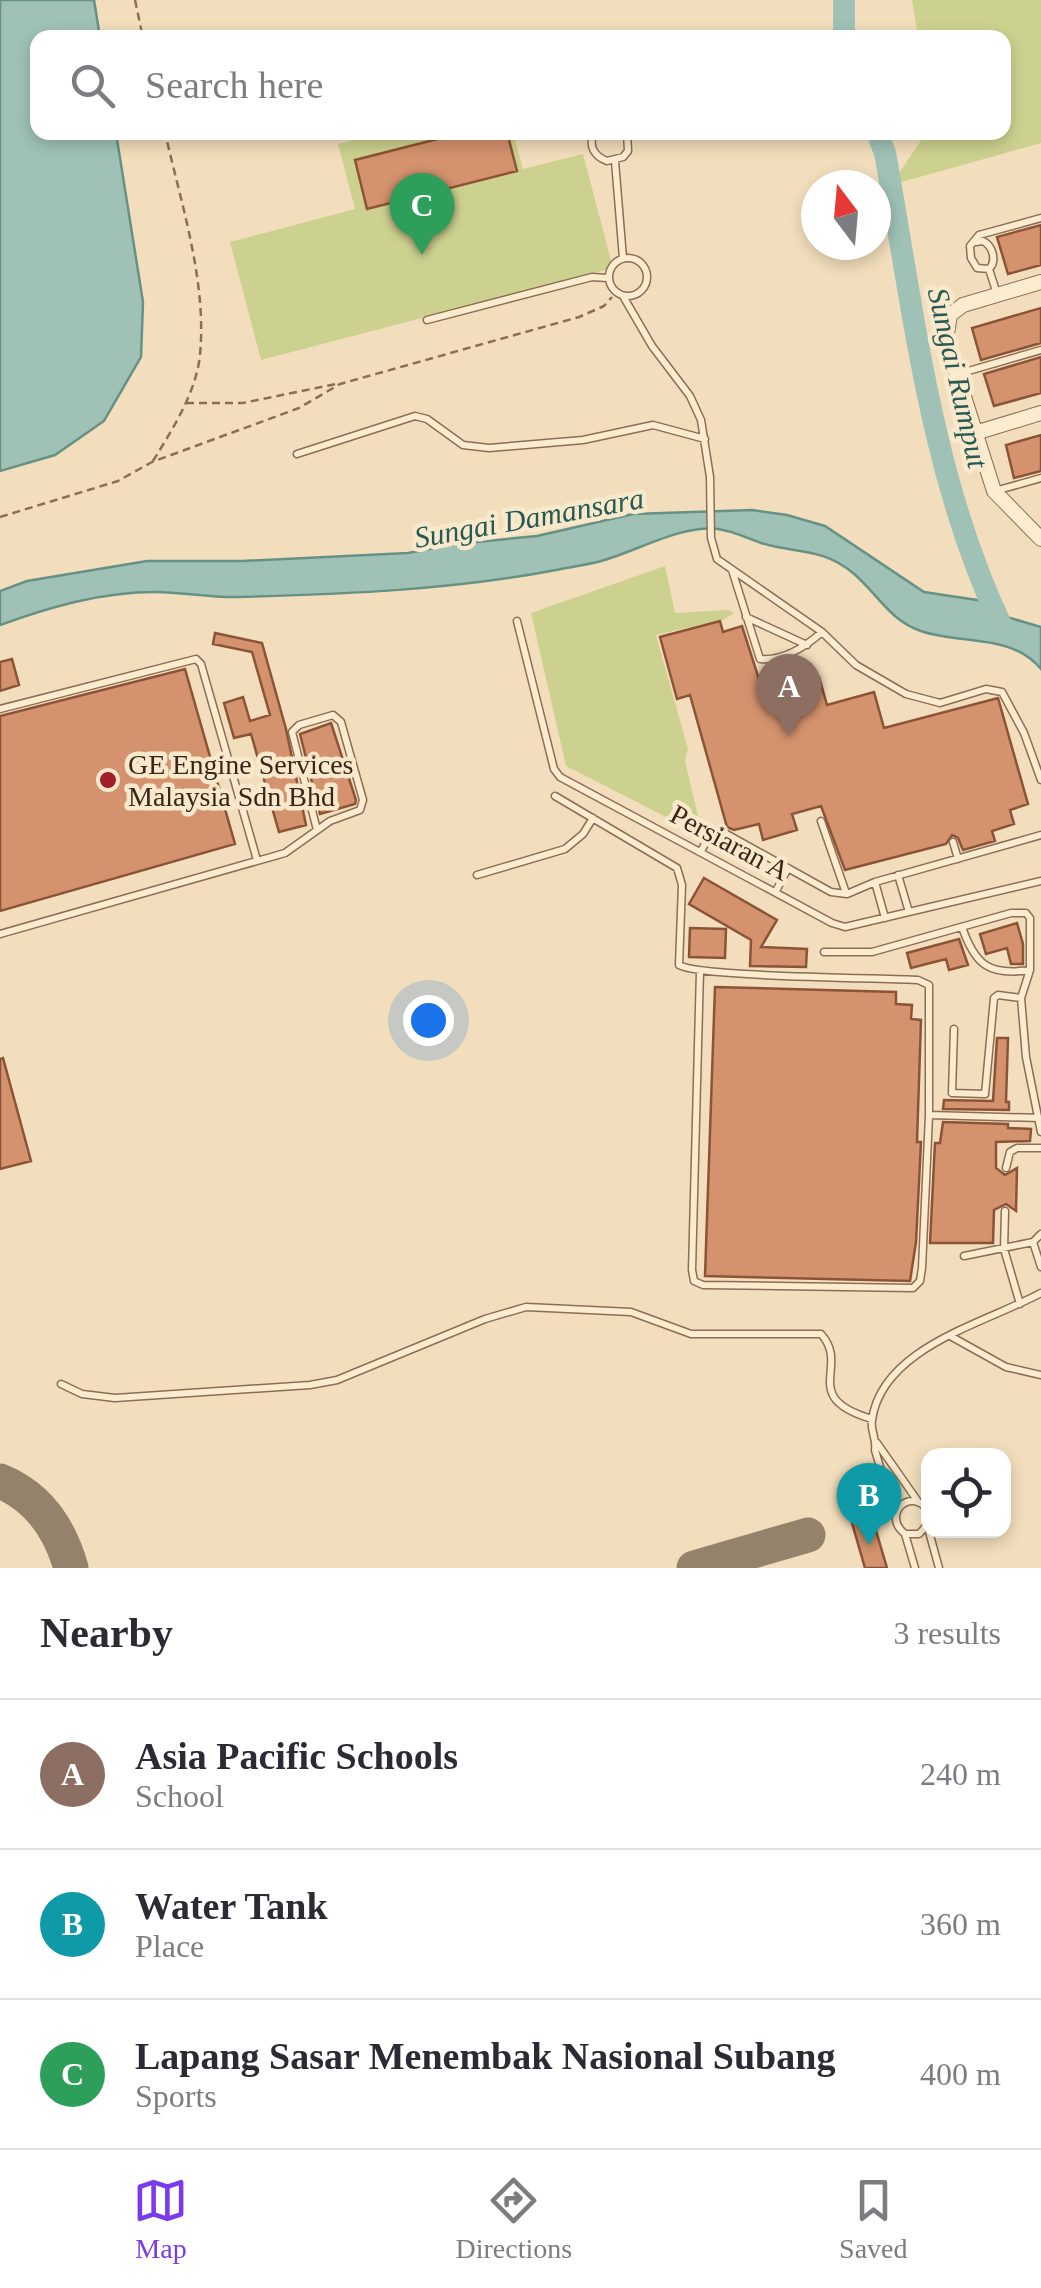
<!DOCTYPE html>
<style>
body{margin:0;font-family:Georgia,serif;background:#f2f2f3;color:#2b2b33}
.controls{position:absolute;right:30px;bottom:30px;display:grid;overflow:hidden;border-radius:20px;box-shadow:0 5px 15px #0003}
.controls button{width:90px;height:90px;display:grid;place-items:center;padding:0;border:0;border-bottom:2px solid #e1e1e2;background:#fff;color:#2b2b33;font:50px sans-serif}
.compass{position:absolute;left:801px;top:170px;width:90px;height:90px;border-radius:50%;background:#fff;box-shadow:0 5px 15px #0003;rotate:344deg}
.you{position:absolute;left:428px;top:1020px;width:35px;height:35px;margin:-25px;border:8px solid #fff;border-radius:50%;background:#1a73e8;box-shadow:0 0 0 15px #1a73e833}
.badge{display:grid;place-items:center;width:65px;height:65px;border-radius:50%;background:#7c3aed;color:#fff;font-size:32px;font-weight:700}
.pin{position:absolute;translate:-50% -82px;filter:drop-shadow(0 2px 5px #0008)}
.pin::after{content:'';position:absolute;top:52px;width:35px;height:30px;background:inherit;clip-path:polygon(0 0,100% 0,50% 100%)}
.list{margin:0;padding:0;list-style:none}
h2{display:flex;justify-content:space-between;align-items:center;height:130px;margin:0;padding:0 40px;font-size:42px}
h2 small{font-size:32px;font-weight:400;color:#7c7c81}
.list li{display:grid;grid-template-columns:65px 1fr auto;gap:30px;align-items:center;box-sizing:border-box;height:150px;padding:0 40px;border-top:2px solid #e1e1e2}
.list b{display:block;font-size:38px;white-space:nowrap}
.list p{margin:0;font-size:32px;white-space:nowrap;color:#7c7c81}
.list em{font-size:32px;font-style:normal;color:#7c7c81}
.icon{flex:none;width:55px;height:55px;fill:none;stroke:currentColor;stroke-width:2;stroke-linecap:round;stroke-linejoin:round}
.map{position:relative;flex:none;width:1041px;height:1568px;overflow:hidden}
.search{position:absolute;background:#fff;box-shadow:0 5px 15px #0003;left:30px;right:30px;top:30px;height:110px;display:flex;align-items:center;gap:25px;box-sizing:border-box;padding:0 35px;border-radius:20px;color:#7c7c81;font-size:38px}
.sheet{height:580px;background:#fff}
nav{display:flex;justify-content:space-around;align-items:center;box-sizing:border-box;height:140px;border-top:2px solid #e1e1e2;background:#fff;font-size:28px;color:#7c7c81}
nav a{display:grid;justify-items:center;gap:5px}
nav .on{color:#7c3aed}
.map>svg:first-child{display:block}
</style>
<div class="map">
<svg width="1041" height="1568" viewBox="0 0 1041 1568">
<rect width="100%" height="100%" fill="#f2debc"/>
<!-- green -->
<path fill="#cdd18f" d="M912 0H1041V143L891 185 926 133 1004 132V38L918 37Z
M383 133H513L523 169 583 154 613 268 261 360 230 242 355 209 338 144Z
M665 566 675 613 728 610 734 613 725 619 656 635 688 749 685 761 698 816 680 824 566 766 531 613Z"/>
<!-- water -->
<path fill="#a0c2b6" stroke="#679184" stroke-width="2.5" d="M0 0H94L100 37 38 38V132L116 133 143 302 141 357 104 421 55 455 0 471Z
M752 510 787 515 825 526 924 592 990 602 1007 617 1041 627V669C1011 633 961 645 921 631 889 620 877 593 853 573 821 547 797 554 761 543 747 538 733 531 718 529 679 525 638 551 601 561 586 565 571 567 556 570 452 590 345 594 239 597 210 598 183 592 155 592 101 592 50 607 0 625V591L27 581 147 561H242L408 553 456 544 537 536 633 514Z"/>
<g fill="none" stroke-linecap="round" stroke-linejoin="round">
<!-- river -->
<path stroke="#a0c2b6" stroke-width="22" d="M844 38V0
M877 132 885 153C914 313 931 478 1002 627"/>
<!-- taxiway -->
<path stroke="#95826b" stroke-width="35" d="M0 1481C39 1497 60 1529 71 1568
M694 1568 808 1535"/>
</g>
<!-- building -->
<path fill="#d4926e" stroke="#8c5437" stroke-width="2.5" d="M465 132H507L517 171 367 209 355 160Z
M1041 225V265L1008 274 997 237Z
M1041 308V343L981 360 972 328Z
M1041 357V393L994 406 984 374Z
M1041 435V471L1014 478 1006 445Z
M720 621 723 632 742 626 763 692 819 677 827 705 874 692 884 728 998 698 1028 804 1010 810 1014 824 992 831 995 841 963 850 958 838 952 835 946 844 845 870 821 806 792 814 797 830 763 840 759 824 734 830 727 827 690 695 677 699 660 637Z
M215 633 262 643 286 729 306 825 279 832 251 734 234 738 224 703 243 697 250 721 270 715 252 652 213 644Z
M12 659 19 685 0 691V662Z
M185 669 235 844 0 911V716Z
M331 723 356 800 355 804 320 814 300 734Z
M704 878 777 920 761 947 807 949 806 967 750 966 751 940 689 904Z
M1017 923 1023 944V964H1011L1007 948 986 954 980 934Z
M690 928 726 929 725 958 689 957Z
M959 939 968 965 949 970 946 959 911 968 907 953Z
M715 987 896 992V1004L912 1005 911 1019 921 1020 917 1142H921L916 1242 910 1281 705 1276Z
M997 1038H1008L1006 1102H1009V1110L943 1109 944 1100 993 1101Z
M3 1058 31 1161 0 1169V1059Z
M943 1122 1008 1124V1128L1031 1129 1030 1141 996 1142V1168L1005 1175 1017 1168 1016 1211 1006 1204 994 1210 993 1243H930L935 1143H940Z
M872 1517 887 1568H865L852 1523Z"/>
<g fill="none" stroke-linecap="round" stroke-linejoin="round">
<defs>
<path id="lane" d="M594 132C588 146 594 156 607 161L623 157 628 151 627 132
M615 161 623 258
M976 242 983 241C993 246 997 261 989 269L997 294
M609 277a19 19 0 1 1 38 0a19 19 0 1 1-38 0Z
M989 269 977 268 971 258 970 246 979 235 1041 218
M623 296 652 346 690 396 701 420 710 477 711 538 717 559 822 632 856 665 906 694 940 703 986 689 1002 692 1024 733 1041 780
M427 320 592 277 608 278
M958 374 1041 350
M297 454 415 416 427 419 463 445 489 448 583 440 653 425 705 439
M995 491 1041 478
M732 570 760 659C783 661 805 647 822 632
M746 617 807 645
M517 621 554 769 560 777 832 923 845 927 1041 881
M0 709 196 659 201 664 257 860
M555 796 677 868 682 885 679 965C698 977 881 978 918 980L929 985V1115L922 1268 920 1281 913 1288 703 1285 694 1281 692 1270 700 971
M821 821 846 893
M953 842 958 859
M701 851 710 835 721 831 831 892 847 894 875 882 1041 835
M477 875 565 849 583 834 593 818
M898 875 909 912
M875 882 885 918
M776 891 788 868
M962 927C975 965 989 976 1030 970
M0 934 285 853 330 821 360 810 363 800 341 722 333 715 299 725 292 732 317 830
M824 952H872L1011 913H1026L1030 918V970L1021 998 1026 1057 1041 1132
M954 1029 952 1093 985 1094 994 998 998 995 1021 998
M929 1115 1039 1118
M1006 1168 1010 1152 1017 1148H1041
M1005 1211 1004 1249 1020 1304
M1033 1242 1041 1267
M964 1256 1033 1242 1041 1234
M952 1337 1006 1367 1041 1375
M61 1384 82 1394 115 1398 310 1385 337 1380 485 1319 526 1307 631 1312 691 1334H821C851 1367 798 1397 872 1419
M877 1443 917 1500
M928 1510C910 1486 881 1515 905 1534H919L928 1524
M894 1515 875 1450C877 1439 870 1431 872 1420 882 1347 986 1323 1041 1293
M928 1528 939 1568
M905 1534 915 1568"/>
<path id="street" d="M1041 282 963 305 950 315 946 340 994 491 1041 539
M975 433 1041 413"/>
</defs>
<!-- lane casing -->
<use href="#lane" stroke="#8b6e54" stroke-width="9"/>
<!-- street casing -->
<use href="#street" stroke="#8b6e54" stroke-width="16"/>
<!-- path -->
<path stroke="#8b6e54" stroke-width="2.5" stroke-dasharray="8 5" stroke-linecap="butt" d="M135 0 143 38
M186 403H243L336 384
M153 461C172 430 196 393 200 355 207 281 181 204 165 132
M0 517 118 481 152 462 299 408 340 384 579 317 604 306 612 297"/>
<!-- lane -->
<use href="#lane" stroke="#fceccf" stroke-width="6"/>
<!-- street -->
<use href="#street" stroke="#fceccf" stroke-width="14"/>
</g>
<!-- markers -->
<circle fill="#a01e27" stroke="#f9e9cc" stroke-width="4" cx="108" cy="780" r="10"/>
<g text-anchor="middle" stroke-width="9" stroke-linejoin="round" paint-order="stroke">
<!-- poi labels -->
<g font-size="28" fill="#38271a" stroke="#f9e9cc" text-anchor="start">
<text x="128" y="774">GE Engine Services<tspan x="128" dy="32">Malaysia Sdn Bhd</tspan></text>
</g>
<!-- street labels -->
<g font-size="28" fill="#38271a" stroke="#f9e9cc">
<text transform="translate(730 842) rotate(28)" y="10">Persiaran A</text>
</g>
<!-- water labels -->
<g font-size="30" font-style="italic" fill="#285a54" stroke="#f9e9cc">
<text transform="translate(958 378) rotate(77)" y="10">Sungai Rumput</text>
<text transform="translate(529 518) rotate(-10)" y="10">Sungai Damansara</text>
</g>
</g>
</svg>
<div class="controls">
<button><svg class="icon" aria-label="locate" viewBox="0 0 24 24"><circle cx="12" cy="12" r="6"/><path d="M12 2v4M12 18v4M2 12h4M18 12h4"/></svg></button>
</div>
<svg class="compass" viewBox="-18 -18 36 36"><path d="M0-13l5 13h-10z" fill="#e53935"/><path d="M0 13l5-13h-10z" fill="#7c7c81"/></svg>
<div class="you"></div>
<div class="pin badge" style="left:789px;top:736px;background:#8d6e63">A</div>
<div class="pin badge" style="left:869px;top:1545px;background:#0f9aa8">B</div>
<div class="pin badge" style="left:422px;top:255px;background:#2e9e5b">C</div>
<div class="search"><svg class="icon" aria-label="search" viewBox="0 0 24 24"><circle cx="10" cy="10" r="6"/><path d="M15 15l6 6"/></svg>Search here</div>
</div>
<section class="sheet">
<h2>Nearby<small>3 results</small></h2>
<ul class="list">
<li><span class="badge" style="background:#8d6e63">A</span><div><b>Asia Pacific Schools</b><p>School</p></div><em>240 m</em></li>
<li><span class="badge" style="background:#0f9aa8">B</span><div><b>Water Tank</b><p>Place</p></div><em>360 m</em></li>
<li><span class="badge" style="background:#2e9e5b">C</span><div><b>Lapang Sasar Menembak Nasional Subang</b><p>Sports</p></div><em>400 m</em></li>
</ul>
</section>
<nav>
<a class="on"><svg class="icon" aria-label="map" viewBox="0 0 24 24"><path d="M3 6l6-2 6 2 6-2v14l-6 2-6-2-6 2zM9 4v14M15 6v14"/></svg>Map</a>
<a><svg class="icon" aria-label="directions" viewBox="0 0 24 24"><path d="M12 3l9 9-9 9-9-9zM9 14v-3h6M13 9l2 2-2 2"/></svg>Directions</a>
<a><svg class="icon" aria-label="saved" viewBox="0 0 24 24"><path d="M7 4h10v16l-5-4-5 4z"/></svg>Saved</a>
</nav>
